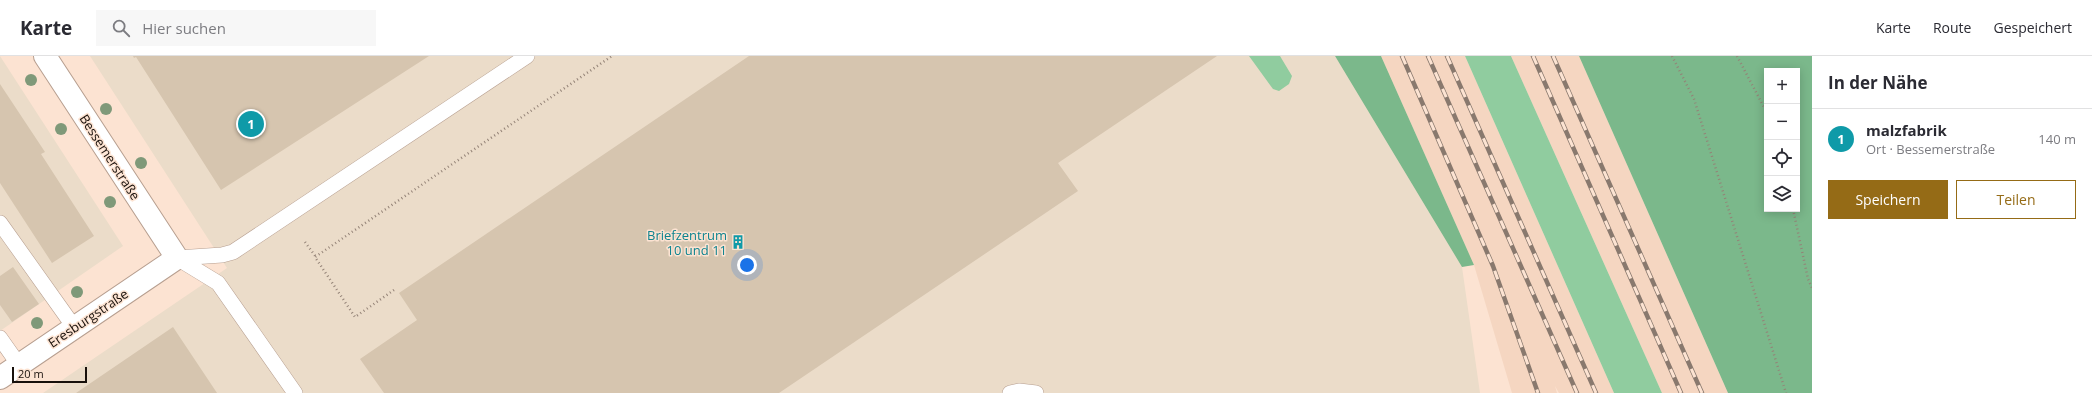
<!DOCTYPE html>
<html lang="de">
<meta charset="utf-8">
<style>
body{margin:0;font-family:"Open Sans",sans-serif;background:#f7f7f7;color:#2b2b33}
.controls{position:absolute;right:12px;top:12px;display:grid;overflow:hidden;border-radius:0px;box-shadow:0 2px 10px #0003}
.controls button{width:36px;height:36px;display:grid;place-items:center;padding:0;border:0;border-bottom:1px solid #e1e1e2;background:#fff;color:#2b2b33;font:20px sans-serif}
.scale{position:absolute;left:12px;bottom:10px;width:75px;box-sizing:border-box;padding-left:4px;border:2px solid #18100b;border-top:0;font-size:11px;line-height:14px;white-space:nowrap;color:#18100b;-webkit-text-stroke:3px #fce3d2;paint-order:stroke}
.you{position:absolute;left:747px;top:209px;width:14px;height:14px;margin:-10px;border:3px solid #fff;border-radius:50%;background:#1a73e8;box-shadow:0 0 0 6px #1a73e833}
.badge{display:grid;place-items:center;width:26px;height:26px;border-radius:50%;background:#956b16;color:#fff;font-size:13px;font-weight:700}
.pin{position:absolute;translate:-50% -50%;border:2px solid #fff;box-shadow:0 1px 4px #0006}
.list{margin:0;padding:0;list-style:none}
h2{display:flex;justify-content:space-between;align-items:center;height:52px;margin:0;padding:0 16px;font-size:17px}
h2 small{font-size:13px;font-weight:400;color:#7c7c81}
.list li{display:grid;grid-template-columns:26px 1fr auto;gap:12px;align-items:center;box-sizing:border-box;height:60px;padding:0 16px;border-top:1px solid #e1e1e2}
.list b{display:block;font-size:15px;white-space:nowrap}
.list p{margin:0;font-size:13px;white-space:nowrap;color:#7c7c81}
.list em{font-size:13px;font-style:normal;color:#7c7c81}
.actions{display:flex;gap:8px;padding:12px 16px}
.actions a{flex:1;padding:9px 0;border:1px solid #956b16;border-radius:0px;text-align:center;font-size:14px;color:#956b16}
.actions .main{background:#956b16;color:#fff}
.icon{flex:none;width:22px;height:22px;fill:none;stroke:currentColor;stroke-width:2;stroke-linecap:round;stroke-linejoin:round}
.map{position:relative;flex:none;width:1812px;height:337px;overflow:hidden}
header{display:flex;align-items:center;gap:24px;box-sizing:border-box;height:56px;padding:0 20px;background:#fff;border-bottom:1px solid #e1e1e2}
header strong{font-size:19px}
nav{display:flex;gap:22px;margin-inline-start:auto;font-size:14px}
.search{width:280px;height:36px;background:#f7f7f7;display:flex;align-items:center;gap:10px;box-sizing:border-box;padding:0 14px;border-radius:0px;color:#7c7c81;font-size:15px}
main{display:flex}
aside{flex:1;background:#fff}
.map>svg:first-child{display:block}
</style>
<header>
<strong>Karte</strong>
<div class="search"><svg class="icon" aria-label="search" viewBox="0 0 24 24"><circle cx="10" cy="10" r="6"/><path d="M15 15l6 6"/></svg>Hier suchen</div>
<nav><a>Karte</a><a>Route</a><a>Gespeichert</a></nav>
</header>
<main>
<div class="map">
<svg width="1812" height="337" viewBox="0 0 1812 337">
<rect width="100%" height="100%" fill="#fce3d2"/>
<!-- commercial -->
<path fill="#ebdcc9" d="M0 0 123 190 0 275Z
M90 0H1335L1462 211 1480 337H43L227 212Z"/>
<!-- built -->
<path fill="#f5d6c1" d="M1381 0H1465L1614 337H1559L1555 330 1557 337H1512L1474 209Z
M1511 0H1579L1728 337H1662Z"/>
<!-- green -->
<path fill="#90cc9f" d="M1249 0H1280L1292 20 1289 28 1279 35 1273 33Z
M1465 0H1511L1662 337H1614Z"/>
<!-- forest -->
<path fill="#7bb88b" fill-rule="evenodd" d="M1335 0H1381L1474 209 1462 211Z
M1579 0H1812V337H1728ZM1767 15H1797V153H1767Z"/>
<!-- building -->
<path fill="#d6c5af" d="M133 0H429L221 134 136 1 134 2Z
M749 0H1217L1058 107 1078 135 779 337H384L360 303 417 264 399 237Z
M0 28 45 96 41 98 94 180 52 207 0 127Z
M13 211 39 248 12 266 0 249V220Z
M173 271 217 337H76Z"/>
<g fill="none" stroke-linecap="round" stroke-linejoin="round">
<defs>
<path id="lane" d="M0 167 74 271
M177 202 222 199 233 196 527 0
M177 202 218 227 295 337
M0 282 19 309
M1010 337 1019 335 1036 337"/>
<path id="street" d="M0 322 177 202 45 0"/>
</defs>
<!-- lane casing -->
<use href="#lane" stroke="#b79f90" stroke-width="16"/>
<!-- street casing -->
<use href="#street" stroke="#b79f90" stroke-width="24"/>
<!-- path -->
<path stroke="#948377" stroke-width="2.5" stroke-dasharray="1 3" stroke-linecap="butt" d="M1672 0 1694 43 1786 337
M1737 0 1767 57
M1793 153 1808 223 1812 232
M305 186 316 201
M394 234 355 261 315 201 612 0"/>
<!-- lane -->
<use href="#lane" stroke="#fff" stroke-width="15"/>
<!-- street -->
<use href="#street" stroke="#fff" stroke-width="22"/>
<defs>
<path id="rail" d="M1402 0 1493 210 1538 337
M1428 0 1577 337
M1447 0 1596 337
M1533 0 1681 337
M1553 0 1702 337"/>
</defs>
<!-- rail casing -->
<use href="#rail" stroke="#89796e" stroke-width="4.5"/>
<!-- rail -->
<use href="#rail" stroke="#fce3d2" stroke-width="3" stroke-dasharray="9" stroke-linecap="butt"/>
</g>
<!-- trees -->
<g fill="#7f9979">
<circle cx="31" cy="24" r="6"/>
<circle cx="106" cy="53" r="6"/>
<circle cx="61" cy="73" r="6"/>
<circle cx="141" cy="107" r="6"/>
<circle cx="110" cy="146" r="6"/>
<circle cx="77" cy="236" r="6"/>
<circle cx="37" cy="267" r="6"/>
</g>
<!-- icons -->
<defs>
<symbol id="building-bare" viewBox="-9 -9 18 18"><path d="M-4-6H4V6H1V3H-1V6H-4ZM-2.5-4.3h1.7v1.8h-1.7ZM.8-4.3h1.7v1.8H.8ZM-2.5-1h1.7V.8h-1.7ZM.8-1h1.7V.8H.8Z" fill="#0f9aa8" stroke="#fce3d2" stroke-width="2.5" paint-order="stroke"/></symbol>
</defs>
<g fill-rule="evenodd">
<use href="#building-bare" x="728" y="176" width="20" height="20"/>
</g>
<g text-anchor="middle" stroke-width="3" stroke-linejoin="round" paint-order="stroke">
<!-- street labels -->
<g font-size="13" fill="#18100b" stroke="#fce3d2">
<text transform="translate(110 101) rotate(57)" y="5">Bessemerstraße</text>
<text transform="translate(88 262) rotate(-34)" y="5">Eresburgstraße</text>
</g>
<!-- culture labels -->
<g font-size="13" fill="#0d838f" stroke="#fce3d2" text-anchor="end">
<text x="727" y="184">Briefzentrum<tspan x="727" dy="15">10 und 11</tspan></text>
</g>
</g>
</svg>
<div class="controls">
<button>+</button>
<button>−</button>
<button><svg class="icon" aria-label="locate" viewBox="0 0 24 24"><circle cx="12" cy="12" r="6"/><path d="M12 2v4M12 18v4M2 12h4M18 12h4"/></svg></button>
<button><svg class="icon" aria-label="layers" viewBox="0 0 24 24"><path d="M12 4l9 5-9 5-9-5zM3 14l9 5 9-5"/></svg></button>
</div>
<div class="scale">20 m</div>
<div class="you"></div>
<div class="pin badge" style="left:251px;top:68px;background:#0f9aa8">1</div>
</div>
<aside>
<h2>In der Nähe<small></small></h2>
<ul class="list">
<li><span class="badge" style="background:#0f9aa8">1</span><div><b>malzfabrik</b><p>Ort · Bessemerstraße</p></div><em>140 m</em></li>
</ul>
<div class="actions"><a class="main">Speichern</a><a>Teilen</a></div>
</aside>
</main>
